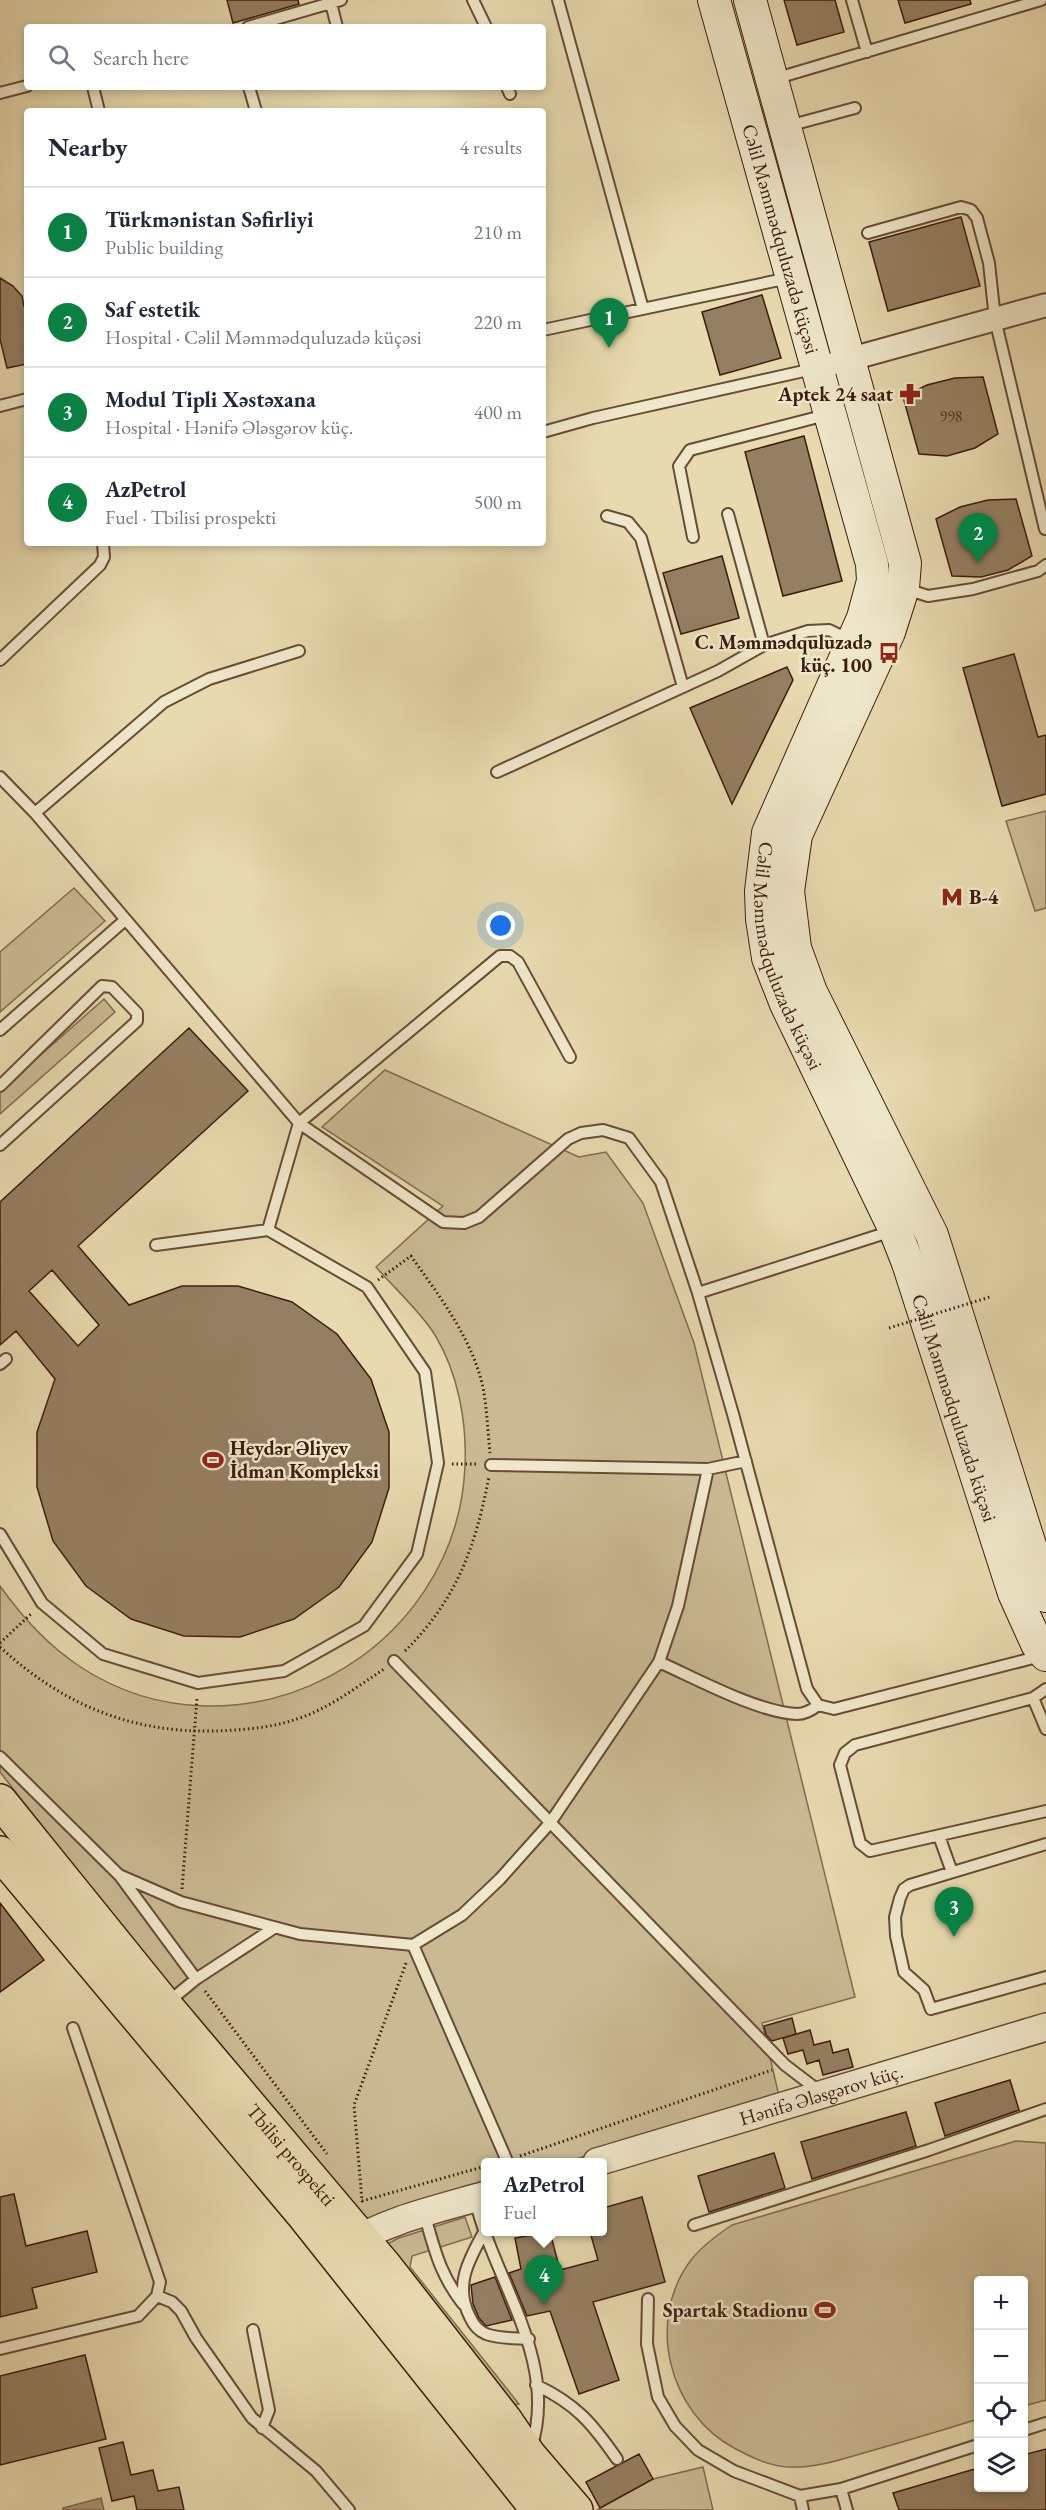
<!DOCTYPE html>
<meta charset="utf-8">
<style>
body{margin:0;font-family:"EB Garamond",serif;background:#f2f2f3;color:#1f2937}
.controls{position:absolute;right:18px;bottom:18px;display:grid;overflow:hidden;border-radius:6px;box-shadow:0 3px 9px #0003}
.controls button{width:54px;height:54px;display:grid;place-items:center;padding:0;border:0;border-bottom:2px solid #e0e1e3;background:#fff;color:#1f2937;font:30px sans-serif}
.you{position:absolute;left:501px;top:926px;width:21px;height:21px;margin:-15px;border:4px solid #fff;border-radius:50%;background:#1a73e8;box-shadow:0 0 0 9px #1a73e833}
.badge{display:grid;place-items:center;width:39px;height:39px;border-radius:50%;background:#0b8043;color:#fff;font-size:20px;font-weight:700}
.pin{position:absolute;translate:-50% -50px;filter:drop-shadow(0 2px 3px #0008)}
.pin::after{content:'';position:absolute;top:32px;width:21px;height:18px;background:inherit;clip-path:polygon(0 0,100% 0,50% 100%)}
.popup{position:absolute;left:481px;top:2158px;width:126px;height:78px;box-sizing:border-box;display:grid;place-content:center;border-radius:6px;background:#fff;filter:drop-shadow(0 2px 4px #0005);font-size:20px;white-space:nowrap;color:#747a83}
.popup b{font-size:22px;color:#1f2937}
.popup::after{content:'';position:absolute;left:50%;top:100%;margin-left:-12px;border:12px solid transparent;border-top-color:#fff}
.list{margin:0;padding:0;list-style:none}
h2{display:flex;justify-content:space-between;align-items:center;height:78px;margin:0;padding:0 24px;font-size:26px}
h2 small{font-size:20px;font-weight:400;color:#747a83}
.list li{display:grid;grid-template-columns:39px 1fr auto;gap:18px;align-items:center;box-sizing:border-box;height:90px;padding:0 24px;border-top:2px solid #e0e1e3}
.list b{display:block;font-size:22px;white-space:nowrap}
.list p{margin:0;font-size:20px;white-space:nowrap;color:#747a83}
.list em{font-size:20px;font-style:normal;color:#747a83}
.icon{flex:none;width:33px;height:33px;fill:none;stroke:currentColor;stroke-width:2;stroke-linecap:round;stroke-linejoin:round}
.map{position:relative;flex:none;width:1046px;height:2510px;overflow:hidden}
.search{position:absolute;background:#fff;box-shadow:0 3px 9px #0003;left:24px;top:24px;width:522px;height:66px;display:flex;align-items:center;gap:15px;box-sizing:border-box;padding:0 21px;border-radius:6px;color:#747a83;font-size:22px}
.panel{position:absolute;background:#fff;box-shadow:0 3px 9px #0003;left:24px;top:108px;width:522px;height:438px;border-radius:6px}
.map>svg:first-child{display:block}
</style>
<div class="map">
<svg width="1046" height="2510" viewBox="0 0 1046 2510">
<rect width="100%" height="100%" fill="#e7daae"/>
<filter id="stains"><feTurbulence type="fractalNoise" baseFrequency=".00333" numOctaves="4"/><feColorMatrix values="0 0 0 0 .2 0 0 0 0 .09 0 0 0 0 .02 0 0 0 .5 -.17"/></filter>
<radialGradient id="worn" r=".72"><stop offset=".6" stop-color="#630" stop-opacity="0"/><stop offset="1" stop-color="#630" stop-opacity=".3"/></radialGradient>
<!-- green -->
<path fill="#caba93" stroke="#836b51" stroke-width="1.5" d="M1046 811V908L1035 911 1006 821Z
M74 888 105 921 0 1012V952Z
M104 999 115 1012 0 1114V1091Z
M385 1070 579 1157 606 1152 643 1203 694 1343 855 1997 762 2023 779 2096 566 2162H486L485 2188 357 2228 0 1772V1586C22 1617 46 1644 79 1666 239 1772 457 1655 465 1466 467 1422 458 1373 435 1335 421 1312 394 1288 376 1267L443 1206 322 1127Z
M1016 2141 1046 2143V2400L1024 2406V2280H978V2419C944 2430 909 2440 874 2450 846 2458 819 2468 790 2467 770 2467 751 2457 734 2448 669 2413 645 2321 691 2260 702 2246 717 2235 732 2225Z
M465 2217 472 2237 412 2256 410 2267 519 2404 506 2405 387 2244 399 2238Z
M703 2467 713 2510H597L653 2479Z"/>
<!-- water -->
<path fill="#ad9978" stroke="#80674e" stroke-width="1.5" d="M101 2498 104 2510H63V2508Z"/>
<!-- building -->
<path fill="#957f62" stroke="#3c1c0f" stroke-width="1.5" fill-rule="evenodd" d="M227 0H298L299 4 233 23Z
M784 0H835L844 32 797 45Z
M898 0H970L971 4 905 23Z
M961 217 980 286 888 311 869 242Z
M0 278 13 286 22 296 24 306 27 305V364L7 368 0 339Z
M762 295 781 358 720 375 702 312Z
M983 377 998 434 975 448 947 456 919 454 903 397 927 385 955 378Z
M804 436 842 581 783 596 745 452Z
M1016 499 1032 556 1008 570 981 577 952 576 936 519 960 507 988 500Z
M722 556 739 618 681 634 663 573Z
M1014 654 1038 737 1046 735V794L1002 806 963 668Z
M787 667 793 680 732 804 690 708Z
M189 1028 248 1091 78 1246 129 1305 182 1286H238L292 1302 337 1334 371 1379 389 1432V1488L372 1542 339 1587 294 1619 240 1637 184 1636 131 1619 86 1586 53 1541 37 1487V1432L55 1379 16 1331 0 1345V1202ZM52 1270 99 1325 78 1346 29 1291Z
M0 1903 44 1960 0 1992Z
M792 2018 796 2034 772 2041 766 2035 764 2026Z
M810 2030 814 2045 830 2041 833 2053 848 2049 853 2067 823 2075 819 2060 807 2064 803 2050 788 2054 783 2038Z
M1010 2080 1019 2110 945 2136 935 2103Z
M906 2112 916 2146 812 2179 801 2142Z
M774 2153 785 2188 709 2212 698 2176Z
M14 2194 26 2246 87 2231 97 2272 32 2288 37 2308 0 2317V2197Z
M642 2197 665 2282 593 2302 619 2380 579 2394 550 2311 527 2316 509 2273 521 2269 515 2238 550 2232 560 2270 598 2260 590 2232H603V2208Z
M495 2277 512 2320 486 2326 479 2318 473 2304 471 2285Z
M85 2355 106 2439 0 2465V2376Z
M123 2442 131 2475 153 2470 158 2491 179 2487 184 2510H137L134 2496 112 2501 99 2448Z
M1046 2449V2510H899L893 2493 978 2468V2487H1023V2455Z
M639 2454 653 2479 600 2508 586 2482Z"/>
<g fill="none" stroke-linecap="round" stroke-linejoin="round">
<defs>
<path id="service" d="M473 0 486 27
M558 0 643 309
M852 0 867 52
M331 3 337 27
M248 27 341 0
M774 79 1041 0
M93 87 99 111
M249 87 256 111
M507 87 510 94
M0 93 27 86
M788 126 855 108
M868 233 961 207 971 210 977 218 989 263 995 319 1045 529
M543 330 789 278
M0 406 27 399
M543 432 593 418 813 369
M728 514 764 645
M607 516 628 522 641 538 683 687
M693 537 679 466 690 450 826 415
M906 589 928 596 973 589 1038 571 1046 565
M0 660 100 565 104 557 103 543
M497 772 718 671 764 645 808 631 829 630 850 640
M0 777 35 813 299 1123 443 1222 464 1223 479 1217 568 1139 581 1133 603 1130 629 1138 661 1182 698 1293 733 1414 807 1689 818 1705 834 1709 1041 1656
M35 813 164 702 209 679 299 651
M0 1030 125 920
M0 1086 102 986 112 987 137 1013V1021L0 1145
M268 1230 299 1123 500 956H510L518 962 570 1057
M698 1293 892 1231
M0 1364 6 1359
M491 1465 708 1469 746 1461
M0 1534 42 1603 103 1654 198 1683 284 1671 364 1626 417 1554 438 1463 425 1372 367 1287 268 1230 156 1245
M394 1661 785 2065 819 2091
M659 1662C697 1679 757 1712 797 1714 806 1714 812 1710 818 1705
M1046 1689 1033 1698 855 1745 845 1753 840 1765 860 1843 870 1851 1046 1811
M1033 1698 1046 1729
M0 1757 119 1875 181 1902 300 1934 413 1945 462 1915 500 1879 550 1823 659 1662 678 1606 708 1469
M939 1836 952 1872
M1046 1844 910 1885 904 1889 900 1898 895 1917 896 1936 904 1972 924 1990 931 2009 1046 1977
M120 1876 196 1979
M413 1945 507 2161
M167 2003 196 1979 274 1928
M475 2199C493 2279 560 2361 531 2448
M424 2213C435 2250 439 2273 463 2304
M694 2225 929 2150 1046 2109
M483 2234C468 2261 454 2287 470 2317 473 2324 479 2331 486 2334 500 2339 515 2338 529 2339
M157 2296 172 2302 181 2311 196 2338 252 2418 316 2471 349 2510
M648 2299 647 2344 658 2397 675 2426 698 2450 734 2471 800 2496 841 2489 847 2510
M253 2330 269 2410 262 2428
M0 2349 138 2316 157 2296 160 2282 73 2028
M536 2385C576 2404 592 2423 617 2459
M1024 2430 1046 2423
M841 2489 978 2445
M800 2496 803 2510"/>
<path id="minor" d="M836 363 1046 305"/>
<g id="tertiary">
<path id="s1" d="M597 2162 1046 2027"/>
<path d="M344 2247C386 2220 438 2209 486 2195"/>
</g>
<g id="secondary">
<path id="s2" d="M714 0 872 564 873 581 863 618 768 833 761 891 762 919 768 958 786 1004 895 1230 908 1263 1014 1593 1037 1644 1046 1655"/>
<path d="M750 0 905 563 903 588 889 632 796 835 788 891 795 948 811 992 932 1235 1046 1596"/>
</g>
<g id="primary">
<path id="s3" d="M0 1801 165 2005 385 2266 506 2421 529 2455 576 2510"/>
<path d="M0 1853 305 2217 538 2510"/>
</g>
</defs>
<!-- service casing -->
<use href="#service" stroke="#674c37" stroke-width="14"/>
<!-- minor casing -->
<use href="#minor" stroke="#674c37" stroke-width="26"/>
<!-- tertiary casing -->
<use href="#tertiary" stroke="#674c37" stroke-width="30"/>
<!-- secondary casing -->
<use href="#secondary" stroke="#3c1c0f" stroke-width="34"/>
<!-- primary casing -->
<use href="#primary" stroke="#3c1c0f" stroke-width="36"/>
<!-- path -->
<path stroke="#3c1c0f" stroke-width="3" stroke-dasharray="1.5 3" stroke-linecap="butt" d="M378 1280 411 1256C440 1297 475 1342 484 1393 487 1413 488 1433 490 1453
M452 1464H478
M0 1643 32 1613
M0 1647C62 1704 130 1733 215 1731 242 1730 271 1728 297 1719 328 1709 357 1687 384 1669
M405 1651C457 1599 475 1548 489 1477
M182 1889 197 1698
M406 1963 354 2105 362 2201 486 2166
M205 1991 327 2154
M520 2156 772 2070"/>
<!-- service -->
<use href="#service" stroke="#efe7ca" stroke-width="10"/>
<!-- minor -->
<use href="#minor" stroke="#efe7ca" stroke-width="22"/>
<!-- tertiary -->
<use href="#tertiary" stroke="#efe7ca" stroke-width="27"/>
<!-- secondary -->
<use href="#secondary" stroke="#efe7ca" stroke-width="32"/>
<!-- primary -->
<use href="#primary" stroke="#e7daae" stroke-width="33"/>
<!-- path-bridge -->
<path stroke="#3c1c0f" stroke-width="3" stroke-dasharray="1.5 3" stroke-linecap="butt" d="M889 1328 990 1297"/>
</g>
<!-- icons -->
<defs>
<symbol id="pharmacy-bare" viewBox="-9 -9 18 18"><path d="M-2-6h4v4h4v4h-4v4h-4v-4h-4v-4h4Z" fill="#8f2418" stroke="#efe7ca" stroke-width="2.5" paint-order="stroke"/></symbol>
<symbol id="bus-bare" viewBox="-9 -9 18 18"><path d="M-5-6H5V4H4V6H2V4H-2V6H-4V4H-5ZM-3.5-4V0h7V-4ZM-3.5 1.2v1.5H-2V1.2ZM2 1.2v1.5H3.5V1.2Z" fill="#8f2418" stroke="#efe7ca" stroke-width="2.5" paint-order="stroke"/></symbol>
<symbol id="metro-bare" viewBox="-9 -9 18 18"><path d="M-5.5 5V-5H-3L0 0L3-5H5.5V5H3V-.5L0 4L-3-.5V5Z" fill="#8f2418" stroke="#efe7ca" stroke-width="2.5" paint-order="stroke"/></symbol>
<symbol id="stadium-bare" viewBox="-9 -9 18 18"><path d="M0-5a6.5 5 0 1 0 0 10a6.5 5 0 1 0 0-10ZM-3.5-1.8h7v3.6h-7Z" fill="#8f2418" stroke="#efe7ca" stroke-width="2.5" paint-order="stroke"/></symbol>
</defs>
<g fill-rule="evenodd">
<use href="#pharmacy-bare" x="895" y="379" width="30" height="30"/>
<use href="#bus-bare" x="874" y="638" width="30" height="30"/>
<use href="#metro-bare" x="937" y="882" width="30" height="30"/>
<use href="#stadium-bare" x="198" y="1445" width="30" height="30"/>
<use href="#stadium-bare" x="810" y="2295" width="30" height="30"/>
</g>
<g text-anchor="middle" stroke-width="5" stroke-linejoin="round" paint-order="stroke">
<!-- number labels -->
<g font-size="16" fill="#523524">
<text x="951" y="422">998</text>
</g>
<!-- street labels -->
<g font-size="20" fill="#3c1c0f" stroke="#efe7ca">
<text dy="7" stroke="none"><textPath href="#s2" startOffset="248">Cəlil Məmmədquluzadə küçəsi</textPath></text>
<text dy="7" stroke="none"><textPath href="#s2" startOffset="1004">Cəlil Məmmədquluzadə küçəsi</textPath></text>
<text dy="7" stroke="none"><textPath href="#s2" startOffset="1490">Cəlil Məmmədquluzadə küçəsi</textPath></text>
<text dy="7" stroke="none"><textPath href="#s1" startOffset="234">Hənifə Ələsgərov küç.</textPath></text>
<text dy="7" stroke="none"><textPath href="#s3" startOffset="458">Tbilisi prospekti</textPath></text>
</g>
<!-- poi labels -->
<g font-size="20" font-weight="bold" fill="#3c1c0f" stroke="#efe7ca" text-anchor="end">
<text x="893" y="401">Aptek 24 saat</text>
<text x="872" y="649">C. Məmmədquluzadə<tspan x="872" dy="23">küç. 100</tspan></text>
<text x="969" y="904" text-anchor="start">B-4</text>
<text x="230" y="1455" text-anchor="start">Heydər Əliyev<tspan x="230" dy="23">İdman Kompleksi</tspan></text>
<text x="808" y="2317">Spartak Stadionu</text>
</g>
</g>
<rect width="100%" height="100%" filter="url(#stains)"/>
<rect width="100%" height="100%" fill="url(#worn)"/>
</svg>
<div class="controls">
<button>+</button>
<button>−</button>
<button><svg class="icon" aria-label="locate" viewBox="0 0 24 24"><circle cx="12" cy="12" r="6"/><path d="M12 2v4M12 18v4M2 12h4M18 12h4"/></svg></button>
<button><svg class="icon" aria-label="layers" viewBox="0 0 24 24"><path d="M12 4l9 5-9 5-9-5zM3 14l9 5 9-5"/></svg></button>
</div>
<div class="you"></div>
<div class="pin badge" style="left:609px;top:348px">1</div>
<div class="pin badge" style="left:978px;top:563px">2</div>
<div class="pin badge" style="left:954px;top:1937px">3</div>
<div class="pin badge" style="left:544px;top:2305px">4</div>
<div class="popup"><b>AzPetrol</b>Fuel</div>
<div class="search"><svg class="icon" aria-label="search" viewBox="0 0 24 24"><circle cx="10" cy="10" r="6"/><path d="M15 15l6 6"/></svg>Search here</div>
<section class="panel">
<h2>Nearby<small>4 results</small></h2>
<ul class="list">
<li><span class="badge">1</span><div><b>Türkmənistan Səfirliyi</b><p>Public building</p></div><em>210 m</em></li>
<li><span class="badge">2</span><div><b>Saf estetik</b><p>Hospital · Cəlil Məmmədquluzadə küçəsi</p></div><em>220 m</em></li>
<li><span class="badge">3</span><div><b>Modul Tipli Xəstəxana</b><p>Hospital · Hənifə Ələsgərov küç.</p></div><em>400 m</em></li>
<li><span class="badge">4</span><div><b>AzPetrol</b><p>Fuel · Tbilisi prospekti</p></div><em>500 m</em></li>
</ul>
</section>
</div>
